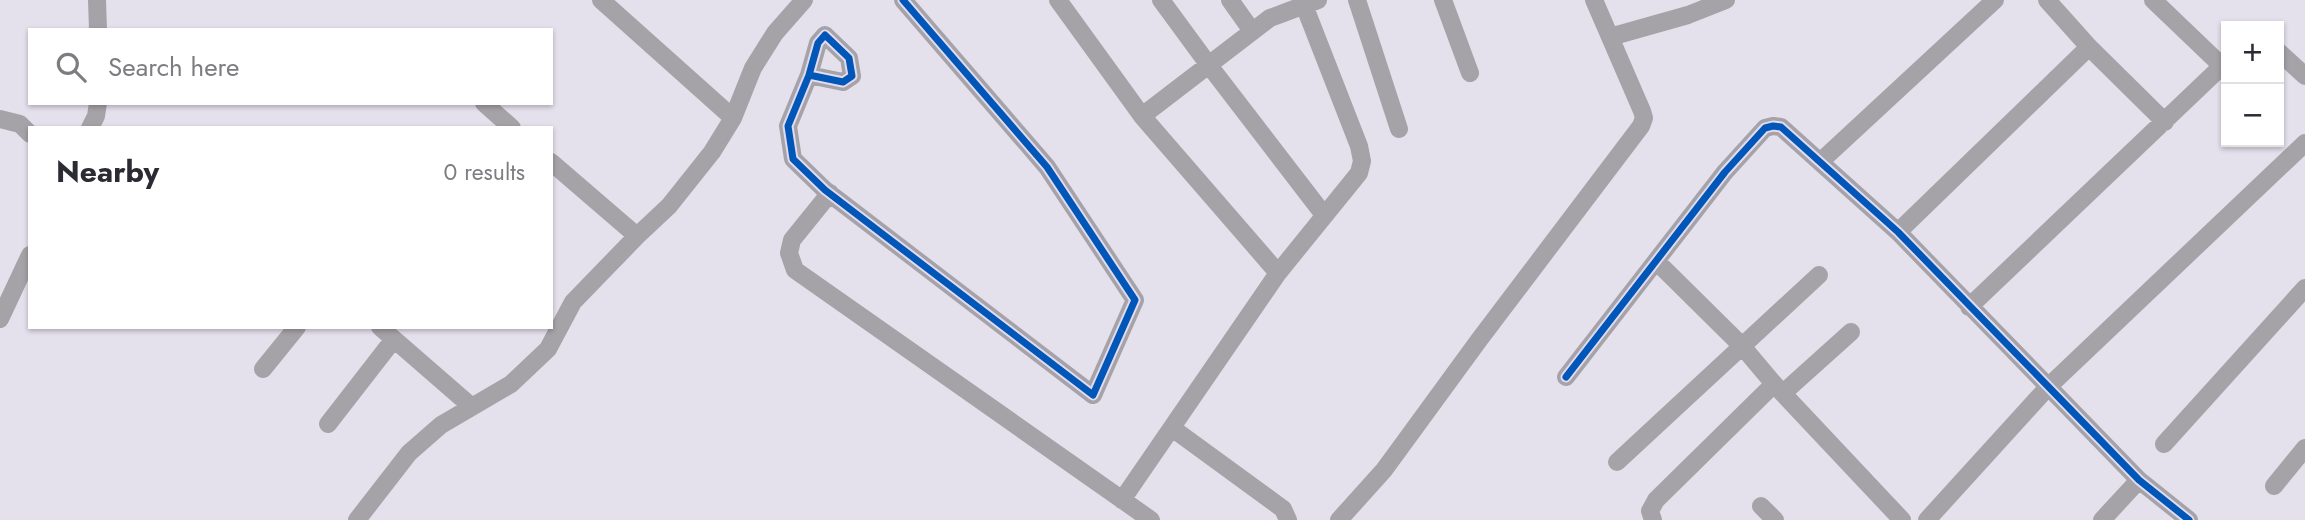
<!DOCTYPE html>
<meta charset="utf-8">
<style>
body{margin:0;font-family:Jost,sans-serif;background:#f2f2f3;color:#2b2b33}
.controls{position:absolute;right:21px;top:21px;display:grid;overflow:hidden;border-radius:0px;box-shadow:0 2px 5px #0004}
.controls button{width:63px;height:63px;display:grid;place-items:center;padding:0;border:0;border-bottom:2px solid #e1e1e2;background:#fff;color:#2b2b33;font:35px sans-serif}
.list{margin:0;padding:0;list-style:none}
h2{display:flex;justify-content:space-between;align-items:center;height:91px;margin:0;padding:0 28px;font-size:30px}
h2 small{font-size:23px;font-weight:400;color:#7c7c81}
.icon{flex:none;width:38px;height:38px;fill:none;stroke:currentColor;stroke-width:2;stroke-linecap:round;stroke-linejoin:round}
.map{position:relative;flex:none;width:2305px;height:520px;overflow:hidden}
.search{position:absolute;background:#fff;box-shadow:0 2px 5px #0004;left:28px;top:28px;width:525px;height:77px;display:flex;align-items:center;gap:18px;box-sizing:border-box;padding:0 24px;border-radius:0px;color:#7c7c81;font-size:26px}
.panel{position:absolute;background:#fff;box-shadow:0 2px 5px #0004;left:28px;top:126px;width:525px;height:203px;border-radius:0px}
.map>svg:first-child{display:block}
</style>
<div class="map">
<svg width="2305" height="520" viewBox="0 0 2305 520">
<rect width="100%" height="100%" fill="#e4e0ec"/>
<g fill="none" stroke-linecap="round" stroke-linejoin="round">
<!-- street -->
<path stroke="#a5a3a7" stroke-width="18" d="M97 0 98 30
M601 0 733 118
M1058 0 1142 116 1270 18 1318 0
M1161 0 1208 64 1324 215
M1230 0 1252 31
M1357 0 1399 129
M1443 0 1470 73
M1594 0 1610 37 1688 15 1726 0
M2047 0 2089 47 2165 122
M2153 0 2222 66 2226 63
M2279 52 2305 76
M809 75 843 82 852 76 849 58 825 35 818 43 809 75 788 126 793 159 825 190 1093 395 1135 300 1047 167 903 0
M484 103 512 128
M1142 116 1278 273
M0 119 20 124 30 134
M90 128 96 116 98 103
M551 162 637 236
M1820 162 1995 0
M830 193 792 240 789 253 795 270 1151 520
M1898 232 2089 47
M1656 261 1742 346 1774 384 1902 520
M1969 307 2222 66
M0 319 30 255
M380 327 472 407
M263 369 297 327
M1566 377 1725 172 1765 128 1773 126 1781 127 1898 232 2139 480 2189 520
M1783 393 1851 332
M328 424 394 339
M1172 428 1283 509 1288 520
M2164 444 2305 288
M1617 462 1819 275
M2274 486 2305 448
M1122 500 1278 273 1359 173 1362 161 1359 146 1304 5
M1761 506 1775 520
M357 520 409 453 441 425 511 384 548 349 573 302 637 236 669 206 712 152 733 118 753 68 775 33 804 0
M1339 520 1384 470 1479 340 1641 126 1644 118 1642 111 1610 37
M1653 520 1650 511 1656 500 1774 384
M1927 520 2048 387 2305 143
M2102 520 2139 480"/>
<defs>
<path id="cycleway" d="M809 75 843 82 852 76 849 58 825 35 818 43 809 75 788 126 793 159 825 190 1093 395 1135 300 1047 167 903 0
M1566 377 1725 172 1765 128 1773 126 1781 127 1898 232 2139 480 2189 520"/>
</defs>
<!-- cycleway casing -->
<use href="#cycleway" stroke="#e2dbf1" stroke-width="11"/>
<!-- cycleway -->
<use href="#cycleway" stroke="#0057b8" stroke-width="7"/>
</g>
</svg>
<div class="controls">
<button>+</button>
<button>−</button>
</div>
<div class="search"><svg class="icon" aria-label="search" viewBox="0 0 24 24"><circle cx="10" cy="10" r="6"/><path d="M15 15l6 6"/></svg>Search here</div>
<section class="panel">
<h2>Nearby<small>0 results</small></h2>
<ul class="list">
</ul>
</section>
</div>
